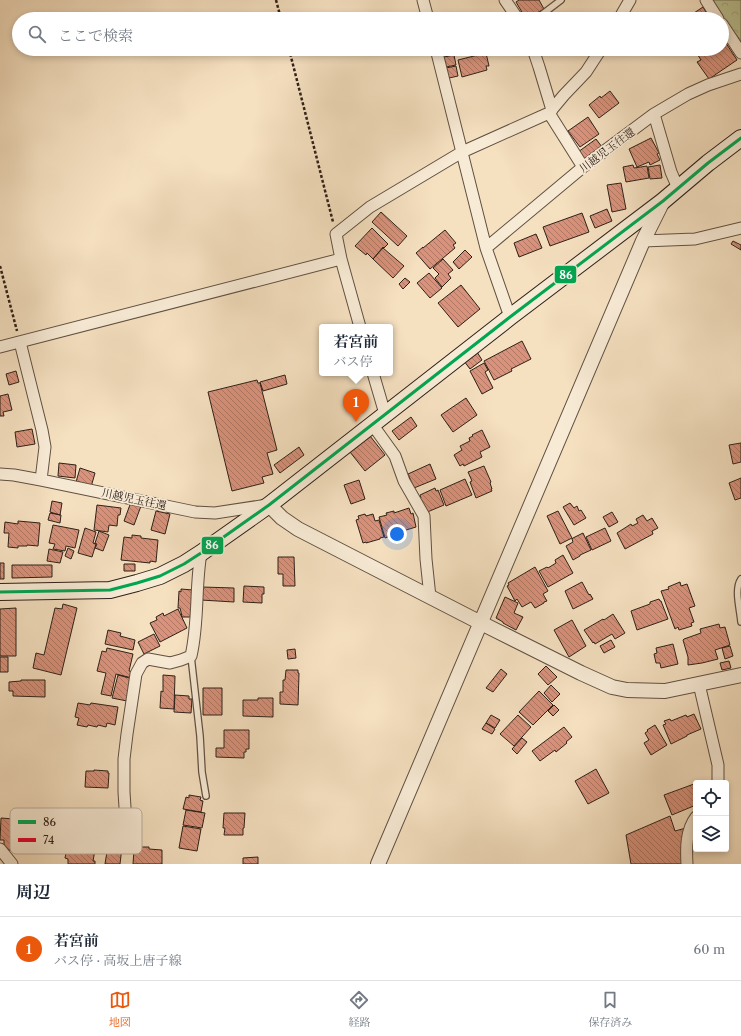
<!DOCTYPE html>
<html lang="ja">
<meta charset="utf-8">
<style>
body{margin:0;font-family:"Libre Caslon Text","Noto Serif JP",serif;background:#f6f6f7;color:#1f2937}
.controls{position:absolute;right:12px;bottom:12px;display:grid;overflow:hidden;border-radius:4px;box-shadow:0 2px 6px #0003}
.controls button{width:36px;height:36px;display:grid;place-items:center;padding:0;border:0;border-bottom:1px solid #e0e1e3;background:#fff;color:#1f2937;font:20px sans-serif}
.you{position:absolute;left:397px;top:534px;width:14px;height:14px;margin:-10px;border:3px solid #fff;border-radius:50%;background:#1a73e8;box-shadow:0 0 0 6px #1a73e833}
.badge{display:grid;place-items:center;width:26px;height:26px;border-radius:50%;background:#ea580c;color:#fff;font-size:13px;font-weight:700}
.pin{position:absolute;translate:-50% -33px;filter:drop-shadow(0 1px 2px #0008)}
.pin::after{content:'';position:absolute;top:21px;width:14px;height:12px;background:inherit;clip-path:polygon(0 0,100% 0,50% 100%)}
.popup{position:absolute;left:319px;top:324px;width:74px;height:52px;box-sizing:border-box;display:grid;place-content:center;border-radius:4px;background:#fff;filter:drop-shadow(0 1px 3px #0005);font-size:13px;white-space:nowrap;color:#747a83}
.popup b{font-size:15px;color:#1f2937}
.popup::after{content:'';position:absolute;left:50%;top:100%;margin-left:-8px;border:8px solid transparent;border-top-color:#fff}
.list{margin:0;padding:0;list-style:none}
h2{display:flex;justify-content:space-between;align-items:center;height:52px;margin:0;padding:0 16px;font-size:17px}
h2 small{font-size:13px;font-weight:400;color:#747a83}
.list li{display:grid;grid-template-columns:26px 1fr auto;gap:12px;align-items:center;box-sizing:border-box;height:64px;padding:0 16px;border-top:1px solid #e0e1e3}
.list b{display:block;font-size:15px;white-space:nowrap}
.list p{margin:0;font-size:13px;white-space:nowrap;color:#747a83}
.list em{font-size:13px;font-style:normal;color:#747a83}
.icon{flex:none;width:22px;height:22px;fill:none;stroke:currentColor;stroke-width:2;stroke-linecap:round;stroke-linejoin:round}
.map{position:relative;flex:none;width:741px;height:864px;overflow:hidden}
.search{position:absolute;background:#fff;box-shadow:0 2px 6px #0003;left:12px;right:12px;top:12px;height:44px;display:flex;align-items:center;gap:10px;box-sizing:border-box;padding:0 14px;border-radius:22px;color:#747a83;font-size:15px}
.sheet{height:116px;background:#fff}
nav{display:flex;justify-content:space-around;align-items:center;box-sizing:border-box;height:56px;border-top:1px solid #e0e1e3;background:#fff;font-size:11px;color:#747a83}
nav a{display:grid;justify-items:center;gap:2px}
nav .on{color:#ea580c}
.map>svg:first-child{display:block}
</style>
<div class="map">
<svg width="741" height="864" viewBox="0 0 741 864">
<defs>
<pattern id="forest-crowns" width="20" height="18" patternUnits="userSpaceOnUse"><rect width="20" height="18" fill="#bbc293"/><path d="M2 6a3 3 0 1 1 6 0M12 15a3 3 0 1 1 6 0" fill="none" stroke="#a1a67e"/></pattern>
<pattern id="building-back-hatch" width="6" height="6" patternUnits="userSpaceOnUse"><rect width="6" height="6" fill="#d9927b"/><path d="M-1 5l2 2M0 0l6 6M5-1l2 2" fill="none" stroke="#b07764"/></pattern>
</defs>
<rect width="100%" height="100%" fill="#f5e0c0"/>
<filter id="stains"><feTurbulence type="fractalNoise" baseFrequency=".005" numOctaves="4"/><feColorMatrix values="0 0 0 0 .2 0 0 0 0 .09 0 0 0 0 .02 0 0 0 .5 -.17"/></filter>
<radialGradient id="worn" r=".72"><stop offset=".6" stop-color="#630" stop-opacity="0"/><stop offset="1" stop-color="#630" stop-opacity=".3"/></radialGradient>
<!-- forest -->
<path fill="url(#forest-crowns)" stroke="#757156" d="M712 0H741V41L725 20Z"/>
<!-- building -->
<path fill="url(#building-back-hatch)" stroke="#2f2018" d="M519 0H539L544 9 526 19 516 2Z
M703 7 710 19H685Z
M722 37 737 60 709 79 697 62 701 60 694 49H722Z
M486 53 489 66H486L487 70 462 77 458 60Z
M454 55 456 65 446 67 444 57Z
M456 66 458 76 449 78 446 68Z
M610 91 619 103 599 118 589 105 600 96 601 98Z
M588 117 599 134 580 147 568 131Z
M651 138 659 153 657 154 660 160 650 165 649 162 637 167 629 149Z
M596 139 602 147 584 160 578 152Z
M633 165 634 168 647 166 649 178 626 182 623 167Z
M660 165 662 178 650 179 648 167Z
M621 183 626 209 612 212 607 185Z
M607 209 612 221 595 228 590 216Z
M381 212 407 236 398 246 372 222Z
M582 213 589 232 550 246 543 227Z
M372 228 388 244 384 248 383 247 373 259 367 253 366 255 355 246Z
M445 230 456 243 453 245 455 248 430 269 416 253 423 247V248Z
M536 234 542 248 519 257 514 243Z
M733 241 741 245V250L731 244Z
M383 248 404 266 393 278 373 259Z
M465 250 472 257 459 269 453 262Z
M443 259 453 270 448 274 451 278 442 287 435 278 439 274 433 268Z
M429 273 442 288 430 298 417 283Z
M405 278 410 282 403 289 399 284Z
M461 285 480 309 458 327 438 303Z
M522 341 531 359 511 369 512 371 494 380 484 361Z
M477 352 482 360 470 369 464 361Z
M484 363 488 370 485 372 493 388 482 394 470 371Z
M16 371 19 382 9 385 6 374Z
M285 375 287 384 263 391 260 382Z
M257 380 258 383H260L277 450 267 453 273 474 262 477 264 483 232 491 208 392Z
M8 394 12 410 3 412 4 416H0V396Z
M466 398 477 415 453 432 441 415Z
M411 417 417 426 399 440 392 431Z
M32 429 35 444 17 447 15 432Z
M482 430 490 447 480 452 482 457 464 466 463 464 460 466 454 455 462 450 460 446 470 441 469 438 473 436 472 435Z
M370 436 385 455 365 471 350 452Z
M741 443V462L733 464 729 445Z
M299 447 304 455 280 473 274 465Z
M59 463 76 465 75 478 58 476Z
M430 464 436 479 414 488 408 474Z
M484 466 491 482 490 483 492 489H491L492 491 476 498 470 482 472 481 468 472Z
M80 468 95 473 91 487 76 482Z
M741 478V498L735 500 729 483Z
M465 479 472 495 446 506 440 490Z
M359 480 365 499 351 504 344 485Z
M435 488 436 491 438 490 444 505 425 513 419 498H421L420 495Z
M52 501 62 503 60 515 50 512Z
M131 502 141 506 134 525 124 521Z
M570 503 574 508 577 506 579 511 581 510 586 518 574 525 563 507Z
M97 505 121 508 120 515H118L117 526 109 525 108 532 94 530Z
M409 508 411 514 413 513 416 527 393 534V535L385 538 379 517 387 515 386 513 394 511V513Z
M156 511 170 514 165 534 151 530Z
M558 511 572 538 560 544 547 516Z
M612 512 618 522 609 527 603 517Z
M50 513 61 515 60 523 48 520Z
M365 514 366 516 373 514 375 521 379 520 384 537 380 538V539L366 543V542L363 543 356 520 359 519 358 516Z
M643 515 647 521 652 518 658 528 652 531 653 534 625 549 617 533 631 524 632 526 638 523 636 519Z
M18 521 40 523 38 546 27 545V546H18V548L8 547 9 533H4L5 522 18 524Z
M53 525 79 530 75 548 66 546 65 551 53 549 55 544 49 543Z
M85 528 96 532 93 543 96 544 92 557 78 553Z
M605 528 611 541 592 550 586 537Z
M99 531 109 535 103 551 95 548 97 544 95 543Z
M583 533 591 550 580 555V556L573 560 566 546 573 542 572 539 573 538Z
M132 535 141 536V538L158 540 156 562 150 561V563L121 560 124 537 132 538Z
M68 548 74 551 71 559 65 556Z
M49 549 63 552 60 563 47 561Z
M563 555 573 573 548 587 539 571 547 567 548 568 556 563 555 560Z
M278 557H294L295 586H283V574H278Z
M0 563H4V579H0Z
M124 564H135V571H124Z
M12 565H52V577L12 578Z
M535 567 548 591 543 594 547 601 544 602V603L535 608 531 602 522 607 517 599 515 601 507 586 509 585 508 583Z
M582 582 589 595 590 594 593 599 573 609 565 591Z
M680 582 681 586 687 584 695 606 689 608 694 622 691 623 692 626 679 630 678 627 675 629 661 591 669 589 668 587Z
M244 586 264 587V594H262V603L243 602Z
M202 587 234 588V602L201 600Z
M181 589 193 590 191 617H182L181 612 180 608H178L179 591 181 592Z
M505 597 518 603 514 613 523 617 516 630 503 623V622L496 618Z
M659 599 660 601H661L668 619 637 630 631 611 650 604V602Z
M63 604 77 608 61 675 33 668 36 653 44 655 55 608 62 609Z
M16 608V656H0V609Z
M178 609 187 628 160 642 150 623 157 620 156 617 163 613 164 616Z
M613 614 625 633 615 639 612 634 595 644 594 642 593 643 584 630 603 619 604 620Z
M572 620 586 646 569 657 554 630Z
M719 624 720 628 725 627 730 645 715 650 718 659 702 663 688 665V657L683 640 684 639 701 633 700 629Z
M108 630 121 633 120 636 135 640 133 650 105 644Z
M154 634 160 646 144 654 138 642Z
M611 640 615 647 604 653 600 646Z
M673 644 678 664 661 668 660 663H656L654 654 657 653 656 648Z
M730 646 733 656 725 659 722 648Z
M107 648 133 654 129 671 133 672 132 678 116 674 111 696 101 694 106 673 97 671 102 651 106 652Z
M295 649 296 658 288 659 287 650Z
M0 657H8V672H0Z
M729 661 731 668 722 670 720 663Z
M546 666 557 677 548 685 538 674Z
M501 669 507 674 493 692 486 688Z
M286 670H298V673H299L298 705 280 704V692H283V680H285Z
M118 675 133 679 127 701 112 698Z
M163 675 175 676 174 709 160 708 161 691 163 692Z
M21 680H45V697L13 696V691H9V682L21 681Z
M551 685 560 694 552 702 544 693Z
M203 688H222V715H203Z
M539 691 553 705 533 725 519 712Z
M175 695 189 696V699H192L191 713 174 712Z
M258 698H273V717L243 716V700H258Z
M78 703 90 705 91 703 118 707 115 725 107 723 106 727 98 725 97 727 88 725 87 727 77 725 79 718 75 717Z
M554 705 559 710 553 716 548 711Z
M694 714 701 729 687 735V736L671 744 663 725 666 724 664 721 670 719 671 721 686 715 687 717Z
M491 715 500 720 495 728 486 723Z
M518 715 531 727 514 746 500 734Z
M486 723 495 729 492 734 482 729Z
M655 725 667 745 651 755 644 743 649 740 645 733 648 731 647 730Z
M564 727 572 737 566 742 567 743 556 752 555 750 540 761 532 751Z
M224 730H249V749H246V752H244V758L216 757V748H224Z
M522 738 527 742 517 754 512 749Z
M596 769 609 793 588 804 575 781Z
M94 770 108 771V773H109L108 788 85 787 86 771H94Z
M694 784 696 790V805L672 815 664 795Z
M189 795 201 797 200 800 203 801 201 812 183 809 186 797 189 798Z
M186 810 205 813 202 828 183 825Z
M224 813H245L244 828H243V835H224L225 828H223Z
M670 816 675 831 686 828 683 864H631L626 835Z
M1 818 27 820V821L29 822 28 829H27L25 852 8 850V849L4 848V840H0Z
M98 826 107 827 105 845 96 844Z
M183 826 201 829 197 851 179 848Z
M108 845 122 847 120 864H105Z
M140 847H149V849L162 850V864H133L134 850H140Z
M67 848 78 850 79 848 95 850 93 861H95V864H68V859L65 858Z
M258 857V864H243V858Z"/>
<g fill="none" stroke-linecap="round" stroke-linejoin="round">
<defs>
<path id="service" d="M536 19 561 0
M741 579C734 589 740 609 741 622
M191 656 200 736 202 772 206 796"/>
<path id="minor" d="M423 0 428 19
M505 0 518 19
M706 0 718 19
M619 19 630 0
M722 24 741 53
M436 49 486 248 510 317
M533 49 539 67 552 110
M549 113 583 167
M654 114 671 172 678 188
M643 241 695 239 741 228
M486 248 583 167 654 114 688 94 708 85 741 74
M360 327 341 259 336 234 370 207 462 152 549 113 564 95 586 72 601 49
M20 342 42 430 45 447 41 480
M0 347 341 259
M373 373 385 414
M372 424 395 456 404 481 424 516 426 559 430 597
M0 474 14 475 41 480 195 512 215 513 267 505
M699 684 718 765V781L717 783
M126 823 124 792V759L127 734 136 674 142 663 148 659 170 663 181 660 191 656C199 622 195 587 201 553
M0 849 12 864
M687 864C686 848 686 830 696 817"/>
<path id="tertiary" d="M269 505 282 518 298 529 481 623 581 673 612 687 627 690 665 691 741 675
M378 864 643 241 663 201"/>
<path id="secondary" d="M0 592 110 590 137 583 160 576 184 564 201 553 269 505 510 317 663 201 708 163 741 138"/>
</defs>
<!-- service casing -->
<use href="#service" stroke="#605042" stroke-width="8"/>
<!-- minor casing -->
<use href="#minor" stroke="#605042" stroke-width="13"/>
<!-- tertiary casing -->
<use href="#tertiary" stroke="#605042" stroke-width="16"/>
<!-- secondary casing -->
<use href="#secondary" stroke="#2f2018" stroke-width="18"/>
<!-- path -->
<path stroke="#2f2018" stroke-width="2.5" stroke-dasharray="3 2" stroke-linecap="butt" d="M276 0 281 19
M289 49 333 222
M0 266 17 331"/>
<!-- service -->
<use href="#service" stroke="#f8ebd6" stroke-width="5.5"/>
<!-- minor -->
<use href="#minor" stroke="#f8ebd6" stroke-width="11"/>
<!-- tertiary -->
<use href="#tertiary" stroke="#f8ebd6" stroke-width="14"/>
<!-- secondary -->
<use href="#secondary" stroke="#f8ebd6" stroke-width="16"/>
<defs>
<path id="bus-1" d="M0 592 110 590 137 583 160 576 184 564 201 553 269 505 510 317 663 201 708 163 741 138"/>
</defs>
<!-- bus-1 casing -->
<use href="#bus-1" stroke="#f8ebd6" stroke-width="6"/>
<!-- bus-1 -->
<use href="#bus-1" stroke="#00a651" stroke-width="3"/>
</g>
<g text-anchor="middle" stroke-width="3.5" stroke-linejoin="round" paint-order="stroke">
<!-- street labels -->
<g font-size="11" fill="#2f2018" stroke="#f8ebd6">
<text transform="translate(607 150) rotate(-37)" y="4">川越児玉往還</text>
<text transform="translate(134 499) rotate(12)" y="4">川越児玉往還</text>
</g>
</g>
<!-- legend -->
<rect x="10" y="808" width="132" height="46" rx="6" fill="#f8ebd6" stroke="#bcae9d" stroke-width="1"/>
<rect x="18" y="820" width="18" height="4" fill="#00a651"/>
<rect x="18" y="838" width="18" height="4" fill="#e4002b"/>
<g font-size="11" fill="#2f2018">
<text x="43" y="826">86</text>
<text x="43" y="844">74</text>
</g>
<g stroke="#f8ebd6" stroke-width="1.5">
<rect x="554" y="265" width="23" height="19" rx="4" fill="#00a651"/>
<rect x="201" y="536" width="23" height="19" rx="4" fill="#00a651"/>
</g>
<g font-size="11" text-anchor="middle" font-weight="bold" fill="#fff">
<text x="566" y="279">86</text>
<text x="212" y="549">86</text>
</g>
<rect width="100%" height="100%" filter="url(#stains)"/>
<rect width="100%" height="100%" fill="url(#worn)"/>
</svg>
<div class="controls">
<button><svg class="icon" aria-label="locate" viewBox="0 0 24 24"><circle cx="12" cy="12" r="6"/><path d="M12 2v4M12 18v4M2 12h4M18 12h4"/></svg></button>
<button><svg class="icon" aria-label="layers" viewBox="0 0 24 24"><path d="M12 4l9 5-9 5-9-5zM3 14l9 5 9-5"/></svg></button>
</div>
<div class="you"></div>
<div class="pin badge" style="left:356px;top:422px">1</div>
<div class="popup"><b>若宮前</b>バス停</div>
<div class="search"><svg class="icon" aria-label="search" viewBox="0 0 24 24"><circle cx="10" cy="10" r="6"/><path d="M15 15l6 6"/></svg>ここで検索</div>
</div>
<section class="sheet">
<h2>周辺<small></small></h2>
<ul class="list">
<li><span class="badge">1</span><div><b>若宮前</b><p>バス停 · 高坂上唐子線</p></div><em>60 m</em></li>
</ul>
</section>
<nav>
<a class="on"><svg class="icon" aria-label="map" viewBox="0 0 24 24"><path d="M3 6l6-2 6 2 6-2v14l-6 2-6-2-6 2zM9 4v14M15 6v14"/></svg>地図</a>
<a><svg class="icon" aria-label="directions" viewBox="0 0 24 24"><path d="M12 3l9 9-9 9-9-9zM9 14v-3h6M13 9l2 2-2 2"/></svg>経路</a>
<a><svg class="icon" aria-label="saved" viewBox="0 0 24 24"><path d="M7 4h10v16l-5-4-5 4z"/></svg>保存済み</a>
</nav>
